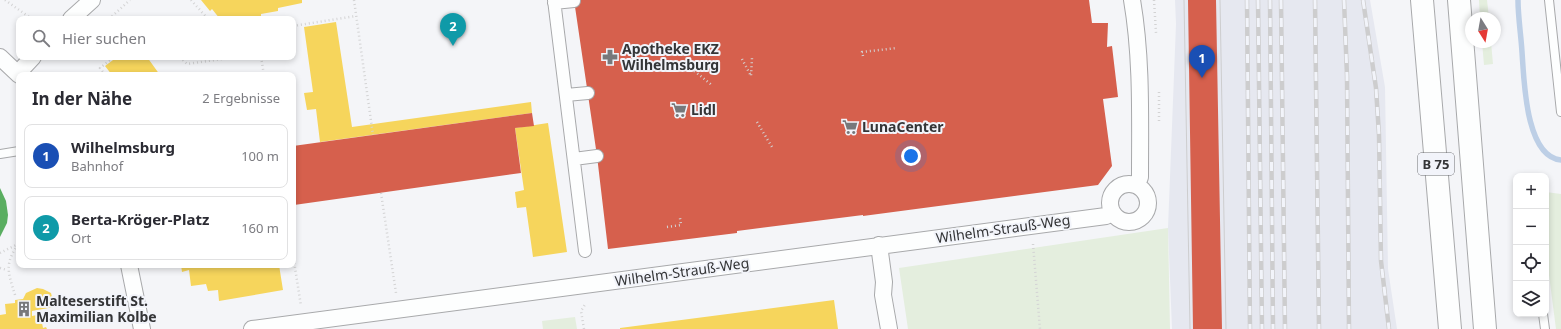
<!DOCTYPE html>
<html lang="de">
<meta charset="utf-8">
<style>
body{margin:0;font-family:"Noto Sans",sans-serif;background:#f2f2f3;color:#2b2b33}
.controls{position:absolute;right:12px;bottom:12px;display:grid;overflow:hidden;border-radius:8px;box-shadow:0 2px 6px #0003}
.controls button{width:36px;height:36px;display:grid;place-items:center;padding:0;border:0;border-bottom:1px solid #e1e1e2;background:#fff;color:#2b2b33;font:20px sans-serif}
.compass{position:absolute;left:1465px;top:12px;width:36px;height:36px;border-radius:50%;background:#fff;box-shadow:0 2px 6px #0003;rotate:169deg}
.you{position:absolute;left:911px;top:156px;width:14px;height:14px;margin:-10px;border:3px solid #fff;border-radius:50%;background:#1a73e8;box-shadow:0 0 0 6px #1a73e833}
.badge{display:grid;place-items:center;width:26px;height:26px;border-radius:50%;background:#77787b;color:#fff;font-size:13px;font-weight:700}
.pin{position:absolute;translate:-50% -33px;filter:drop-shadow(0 1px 2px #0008)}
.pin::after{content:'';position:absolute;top:21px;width:14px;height:12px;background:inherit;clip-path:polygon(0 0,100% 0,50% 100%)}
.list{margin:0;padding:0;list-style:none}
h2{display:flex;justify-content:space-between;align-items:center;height:52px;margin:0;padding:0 16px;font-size:17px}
h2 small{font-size:13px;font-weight:400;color:#7c7c81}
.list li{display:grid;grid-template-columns:26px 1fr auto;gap:12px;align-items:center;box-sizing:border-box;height:64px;margin:0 8px 8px;padding:0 8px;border:1px solid #e1e1e2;border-radius:8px}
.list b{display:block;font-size:15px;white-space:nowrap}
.list p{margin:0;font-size:13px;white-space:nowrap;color:#7c7c81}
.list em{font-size:13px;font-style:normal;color:#7c7c81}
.icon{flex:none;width:22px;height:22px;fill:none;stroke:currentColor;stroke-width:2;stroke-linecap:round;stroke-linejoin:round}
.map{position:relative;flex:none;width:1561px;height:329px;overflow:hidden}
.search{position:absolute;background:#fff;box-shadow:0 2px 6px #0003;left:16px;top:16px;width:280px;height:44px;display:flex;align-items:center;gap:10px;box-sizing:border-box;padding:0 14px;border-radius:8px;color:#7c7c81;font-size:15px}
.panel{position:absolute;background:#fff;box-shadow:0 2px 6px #0003;left:16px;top:72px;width:280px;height:196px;border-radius:8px}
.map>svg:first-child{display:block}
</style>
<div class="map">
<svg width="1561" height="329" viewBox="0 0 1561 329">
<rect width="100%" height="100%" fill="#f4f5f8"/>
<!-- built -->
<path fill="#e6e8f0" d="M1175 0H1370L1385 87 1388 269 1397 329H1172L1168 228 1176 24Z"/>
<!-- green -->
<path fill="#e4eede" d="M1479 0H1487L1489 18H1480Z
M1482 42H1491L1493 64 1484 65Z
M1546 192 1561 194V329H1556L1546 252Z
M1168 228 1170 329H908L899 268Z
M575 317 577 329H543L542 321Z"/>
<!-- homes -->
<path fill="#f6d55c" d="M201 0H302V3L278 8V11L261 14V16L220 19 212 9 210 11Z
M336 22 352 127 531 102 532 113 320 142 316 109 307 110 304 93 313 92 304 27Z
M117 57H147L160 75H112L105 66Z
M548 123 567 252 533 257 526 207 517 208 515 192 524 190 515 128Z
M181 265H279L283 290 219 301 218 290 208 291 206 284 191 286 189 270 182 272Z
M37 288 43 289 51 293 53 301 54 307 32 311V316L37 315 38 324 42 323 43 328 46 327 47 329H0V315L6 314 5 304 15 303V300L23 299 26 293Z
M834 300 838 329H620V328Z"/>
<!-- shops -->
<path fill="#d6604d" d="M574 0H1089L1092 23H1108L1107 47 1112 46 1118 97 1103 99 1112 166 1098 185 863 216V215L737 231V233L608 249 597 156Z
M1188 0H1216L1222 329H1193Z
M532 113 534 126 515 128 521 173 294 205 293 146Z"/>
<!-- public -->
<path fill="#5aae61" d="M0 188 6 201 8 215 7 223 0 237Z"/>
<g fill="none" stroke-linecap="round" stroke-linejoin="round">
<!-- stream -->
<path stroke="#bdcfe6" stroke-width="5.5" d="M1518 0C1518 17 1521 35 1522 52 1524 78 1525 157 1561 160"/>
<defs>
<path id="service" d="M1549 0 1561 112
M0 154 19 151
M1543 314 1545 329"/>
<path id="pedestrian" d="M554 0 585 251
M554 3 574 1
M566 95 588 93
M574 159 597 156"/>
<path id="minor" d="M1132 0C1142 58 1140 118 1140 177L1137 185
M71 19 92 0
M0 57 19 75
M18 73 33 57
M1110 203a19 19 0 1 1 38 0a19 19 0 1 1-38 0Z
M879 245 884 282 883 295 889 329
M129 265 142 329
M252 329 1106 216 1112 213"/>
<path id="trunk" d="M1422 0 1450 329
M1459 0 1485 329"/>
</defs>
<!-- service casing -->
<use href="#service" stroke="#a8a9ab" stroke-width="10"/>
<!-- pedestrian casing -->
<use href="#pedestrian" stroke="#a8a9ab" stroke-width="14"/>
<!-- minor casing -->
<use href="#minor" stroke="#a8a9ab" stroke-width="18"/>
<!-- trunk casing -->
<use href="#trunk" stroke="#a8a9ab" stroke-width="24"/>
<!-- path -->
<path stroke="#d3d3d4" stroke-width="2.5" stroke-dasharray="1 3" stroke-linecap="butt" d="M5 0 32 19
M191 0 208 19
M354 0 373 135
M1154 0 1156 33
M109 19 130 0
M293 26 356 16
M863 56 862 52 897 48
M180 57 187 64 236 57
M261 57 264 75
M742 59 751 76 752 58
M688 66 713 86
M105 75 100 68 114 57
M1159 121V92
M757 122 772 147
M381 193 396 293
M667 227 681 225 680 218
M1033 244 1040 329
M0 253 18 244
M293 255 301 306
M0 268 7 270
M15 295C8 272 4 264 19 243
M584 329 581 311 586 303"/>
<!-- service -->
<use href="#service" stroke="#fdfefe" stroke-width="8"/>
<!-- pedestrian -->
<use href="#pedestrian" stroke="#fdfefe" stroke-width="12"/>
<!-- minor -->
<use href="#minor" stroke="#fdfefe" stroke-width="16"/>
<!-- trunk -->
<use href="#trunk" stroke="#fdfefe" stroke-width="22"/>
<!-- tram -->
<path stroke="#cdcdce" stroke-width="1" d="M1184 0 1190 329
M1220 0 1226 329"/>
<defs>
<path id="rail" d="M1247 0 1250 329
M1258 0 1262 329
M1270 0 1273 329
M1281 0 1285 329
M1315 0 1319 329
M1344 0 1347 76 1349 329
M1363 0 1376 88 1379 135 1381 261 1389 329"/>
</defs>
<!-- rail casing -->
<use href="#rail" stroke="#cdcdce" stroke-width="4.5"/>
<!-- rail -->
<use href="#rail" stroke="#f2f4fa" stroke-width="3" stroke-dasharray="9" stroke-linecap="butt"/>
</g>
<!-- icons -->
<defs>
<symbol id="pharmacy-bare" viewBox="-9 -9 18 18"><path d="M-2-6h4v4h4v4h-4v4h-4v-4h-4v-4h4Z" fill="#77787b" stroke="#f2f4fa" stroke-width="2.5" paint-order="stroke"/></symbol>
<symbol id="supermarket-bare" viewBox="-9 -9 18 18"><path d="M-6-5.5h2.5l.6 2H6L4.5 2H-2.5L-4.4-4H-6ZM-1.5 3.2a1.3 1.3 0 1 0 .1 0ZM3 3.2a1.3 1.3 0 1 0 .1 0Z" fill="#77787b" stroke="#f2f4fa" stroke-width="2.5" paint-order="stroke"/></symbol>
<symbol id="building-bare" viewBox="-9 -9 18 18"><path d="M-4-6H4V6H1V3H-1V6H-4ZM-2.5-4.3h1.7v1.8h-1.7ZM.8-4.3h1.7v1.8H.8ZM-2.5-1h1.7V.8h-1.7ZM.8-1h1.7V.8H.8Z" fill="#77787b" stroke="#f2f4fa" stroke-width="2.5" paint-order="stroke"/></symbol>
</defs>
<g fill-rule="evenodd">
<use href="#pharmacy-bare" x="599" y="46" width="22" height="22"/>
<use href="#supermarket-bare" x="668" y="99" width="22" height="22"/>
<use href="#supermarket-bare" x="839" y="116" width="22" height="22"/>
<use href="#building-bare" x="13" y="298" width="22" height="22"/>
</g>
<g text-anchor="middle" stroke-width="4" stroke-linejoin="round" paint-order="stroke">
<!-- shield labels -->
<rect fill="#f2f4fa" stroke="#6d6e72" stroke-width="1" x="1418" y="153" width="36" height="22" rx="3"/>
<g font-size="13" font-weight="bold" fill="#343537">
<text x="1436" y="169">B 75</text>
</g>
<!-- poi labels -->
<g font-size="14" font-weight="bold" fill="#343537" stroke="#f2f4fa" text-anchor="start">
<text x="622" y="54">Apotheke EKZ<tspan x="622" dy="16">Wilhelmsburg</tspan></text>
<text x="691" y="115">Lidl</text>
<text x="862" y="132">LunaCenter</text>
<text x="36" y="306">Malteserstift St.<tspan x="36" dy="16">Maximilian Kolbe</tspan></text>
</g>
<!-- street labels -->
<g font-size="14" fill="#343537" stroke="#f2f4fa">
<text transform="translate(1003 229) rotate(-8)" y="5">Wilhelm-Strauß-Weg</text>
<text transform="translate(682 272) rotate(-8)" y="5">Wilhelm-Strauß-Weg</text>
</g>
</g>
</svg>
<div class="controls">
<button>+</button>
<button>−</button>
<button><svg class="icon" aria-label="locate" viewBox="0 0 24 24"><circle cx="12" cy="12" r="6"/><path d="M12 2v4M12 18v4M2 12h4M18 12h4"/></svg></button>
<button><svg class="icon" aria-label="layers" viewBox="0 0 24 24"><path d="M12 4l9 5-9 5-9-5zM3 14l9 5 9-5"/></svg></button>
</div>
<svg class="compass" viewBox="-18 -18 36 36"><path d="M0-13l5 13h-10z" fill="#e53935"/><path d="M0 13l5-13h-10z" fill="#7c7c81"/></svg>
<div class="you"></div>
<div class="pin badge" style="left:1202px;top:78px;background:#1a4fb4">1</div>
<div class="pin badge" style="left:453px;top:46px;background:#0f9aa8">2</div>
<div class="search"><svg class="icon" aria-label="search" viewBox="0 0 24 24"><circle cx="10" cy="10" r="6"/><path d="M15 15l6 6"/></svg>Hier suchen</div>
<section class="panel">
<h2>In der Nähe<small>2 Ergebnisse</small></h2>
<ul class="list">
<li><span class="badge" style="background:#1a4fb4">1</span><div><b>Wilhelmsburg</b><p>Bahnhof</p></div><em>100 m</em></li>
<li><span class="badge" style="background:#0f9aa8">2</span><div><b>Berta-Kröger-Platz</b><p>Ort</p></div><em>160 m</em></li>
</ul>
</section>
</div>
